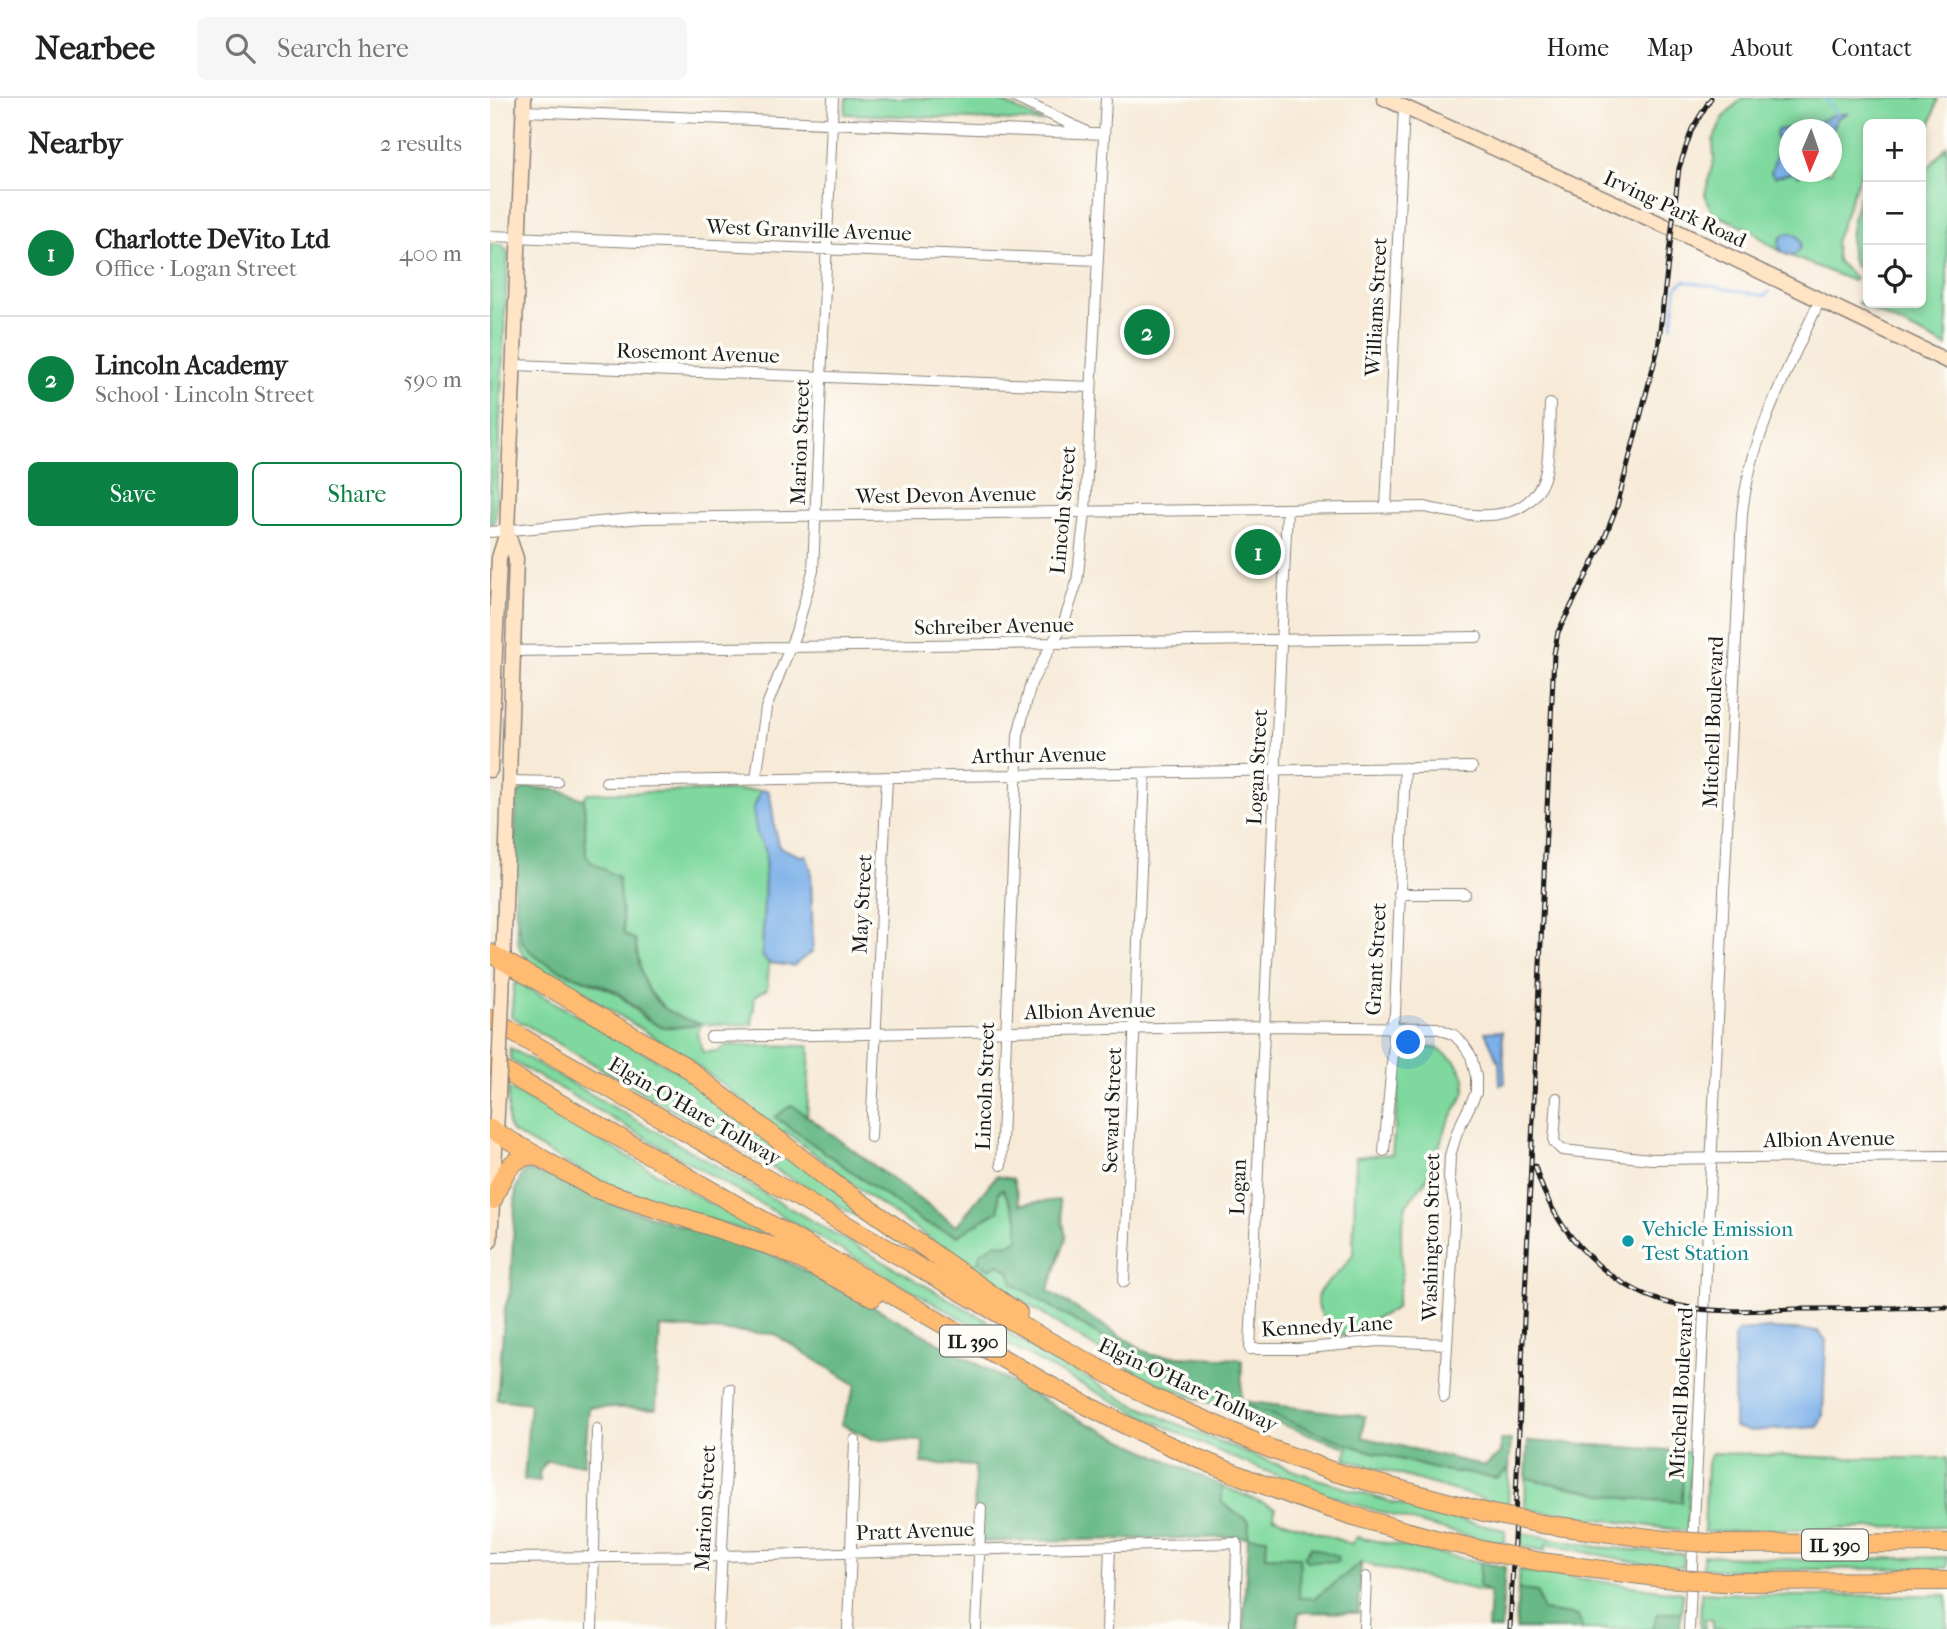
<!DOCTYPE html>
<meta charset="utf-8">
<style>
body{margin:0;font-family:"IM FELL French Canon",serif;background:#f6f6f6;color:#222}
.controls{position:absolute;right:21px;top:21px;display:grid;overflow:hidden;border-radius:10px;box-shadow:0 4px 10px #0003}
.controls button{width:63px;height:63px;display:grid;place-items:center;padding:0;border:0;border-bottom:2px solid #e0e0e0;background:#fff;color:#222;font:35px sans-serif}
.compass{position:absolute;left:1289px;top:21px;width:63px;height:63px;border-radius:50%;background:#fff;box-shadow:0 4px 10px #0003;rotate:182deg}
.you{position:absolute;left:919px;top:945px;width:24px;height:24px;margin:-18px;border:5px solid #fff;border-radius:50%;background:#1a73e8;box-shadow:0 0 0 10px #1a73e833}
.badge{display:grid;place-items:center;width:46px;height:46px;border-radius:50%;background:#0b8043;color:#fff;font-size:23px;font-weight:700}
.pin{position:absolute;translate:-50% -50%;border:4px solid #fff;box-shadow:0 2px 7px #0006}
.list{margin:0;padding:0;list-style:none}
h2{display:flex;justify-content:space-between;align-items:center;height:91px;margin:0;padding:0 28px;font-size:30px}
h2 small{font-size:23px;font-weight:400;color:#767676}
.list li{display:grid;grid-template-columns:46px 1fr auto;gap:21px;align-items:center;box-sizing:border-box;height:126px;padding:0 28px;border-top:2px solid #e0e0e0}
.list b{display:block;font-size:26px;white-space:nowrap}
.list p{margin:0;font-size:23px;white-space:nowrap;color:#767676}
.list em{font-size:23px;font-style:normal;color:#767676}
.actions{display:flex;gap:14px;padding:21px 28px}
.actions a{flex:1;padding:16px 0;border:2px solid #0b8043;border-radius:10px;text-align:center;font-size:24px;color:#0b8043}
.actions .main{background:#0b8043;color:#fff}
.icon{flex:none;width:38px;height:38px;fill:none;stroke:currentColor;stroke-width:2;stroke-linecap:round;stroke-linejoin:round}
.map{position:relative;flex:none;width:1457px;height:1531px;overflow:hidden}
header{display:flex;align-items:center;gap:42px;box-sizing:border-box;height:98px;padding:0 35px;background:#fff;border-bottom:2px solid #e0e0e0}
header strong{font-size:33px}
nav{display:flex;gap:38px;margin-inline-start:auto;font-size:24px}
.search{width:490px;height:63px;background:#f6f6f6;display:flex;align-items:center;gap:18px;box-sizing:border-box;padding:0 24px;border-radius:10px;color:#767676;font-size:26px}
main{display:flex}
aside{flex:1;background:#fff}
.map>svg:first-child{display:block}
</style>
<header>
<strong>Nearbee</strong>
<div class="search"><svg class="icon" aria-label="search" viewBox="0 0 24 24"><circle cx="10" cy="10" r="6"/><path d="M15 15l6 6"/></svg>Search here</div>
<nav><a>Home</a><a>Map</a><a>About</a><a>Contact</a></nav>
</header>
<main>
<aside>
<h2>Nearby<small>2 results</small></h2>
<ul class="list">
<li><span class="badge">1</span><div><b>Charlotte DeVito Ltd</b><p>Office · Logan Street</p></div><em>400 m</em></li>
<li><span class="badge">2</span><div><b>Lincoln Academy</b><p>School · Lincoln Street</p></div><em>590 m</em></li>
</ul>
<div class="actions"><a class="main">Save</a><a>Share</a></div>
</aside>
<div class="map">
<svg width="1457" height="1531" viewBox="0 0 1457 1531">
<rect width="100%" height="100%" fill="#fdfcf7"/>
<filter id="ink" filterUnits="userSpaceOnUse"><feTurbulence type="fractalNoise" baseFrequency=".0143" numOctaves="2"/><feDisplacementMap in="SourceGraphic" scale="14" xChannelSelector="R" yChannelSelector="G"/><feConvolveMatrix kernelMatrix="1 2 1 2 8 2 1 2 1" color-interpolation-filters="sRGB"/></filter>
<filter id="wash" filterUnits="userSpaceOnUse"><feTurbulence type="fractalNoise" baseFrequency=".00686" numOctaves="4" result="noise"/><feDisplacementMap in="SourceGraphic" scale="28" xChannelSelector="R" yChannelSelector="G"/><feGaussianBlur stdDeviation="1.57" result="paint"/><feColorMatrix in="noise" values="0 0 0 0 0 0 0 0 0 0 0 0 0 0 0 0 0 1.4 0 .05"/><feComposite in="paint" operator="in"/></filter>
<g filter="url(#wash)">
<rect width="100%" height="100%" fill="#f7ead7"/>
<!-- green -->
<path fill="#7fd99f" stroke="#4e7a5e" stroke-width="2" fill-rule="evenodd" d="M356 0H504L554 24 355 16Z
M1252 0H1448L1441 26 1431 47V26H1378V55L1345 144 1347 163 1365 180 1363 183 1298 157 1278 146 1261 132 1222 115 1215 96 1224 60 1223 43 1233 20ZM1300 32H1342V74H1300Z
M1457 48V249L1368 205 1378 197V205H1431V70L1440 68Z
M1378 79V181L1372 172 1364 167C1355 139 1365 106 1378 79Z
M0 146 12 147 18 154 5 424 0 426Z
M271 692 263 712 268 737 276 753 272 858 279 865 277 891 265 898 262 927 212 926 207 935 213 954 229 953 236 947 320 948 317 1020 302 1007 286 1019 434 1125 468 1138 513 1091 528 1120V1141L489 1164 499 1171 508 1166 519 1173 524 1186 675 1277 869 1350 945 1371 1007 1380 1019 1371 1018 1408 855 1361 858 1350 766 1317 761 1321 671 1287 635 1269 493 1178 377 1097 295 1033 292 1036C269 1019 249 998 225 981 166 937 102 901 38 864 28 852 25 840 27 824L33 845 68 871 127 895 156 922 209 925 182 918 152 885 145 842 134 836 128 780 101 764 96 757 94 701 97 695Z
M27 884 206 983 428 1154 21 918 24 888Z
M913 949 947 950 965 963 975 980V994L956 1029 938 1079 916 1107 911 1137 912 1177 906 1210 856 1236 846 1237C805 1186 840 1195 863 1156L866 1059 902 1056Z
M20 950 637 1303C759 1361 883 1405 1015 1432V1445C794 1404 600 1294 407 1184 278 1110 149 1036 20 962Z
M18 990 275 1137 274 1139 117 1088 22 1034 18 1027Z
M1194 1353 1201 1354 1197 1433 1035 1411 1036 1380 1133 1400 1191 1404Z
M1222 1355 1356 1360H1457V1428L1214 1434 1217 1366Z
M732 1388 786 1410 783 1419 861 1446 867 1439 990 1464 1000 1495 871 1465 825 1500H809L758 1439 759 1423 732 1405Z
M1032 1435 1108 1449 1194 1456 1193 1469 1155 1466 1056 1446 1055 1453 1031 1448Z
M1213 1457 1318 1462 1457 1459V1470L1233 1472 1213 1470Z
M1029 1472 1193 1495 1191 1514 1167 1516 1163 1531H1093L1088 1518 1053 1513 1028 1491Z
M1211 1494 1298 1498 1457 1497V1531H1222L1223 1522 1215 1521V1531H1210Z"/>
<!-- forest -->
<path fill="#67b986" stroke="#426a51" stroke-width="2" d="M36 689 69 692 94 701 96 757 101 764 128 779 134 836 145 842C153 892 159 912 212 926 155 936 168 924 128 895 111 884 87 881 68 871 57 866 41 857 34 846 19 822 26 729 26 697Z
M302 1007 466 1128 506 1078 523 1081 530 1106 569 1102 576 1140 558 1193 662 1257 752 1261 751 1303 875 1318 872 1339 995 1368 1010 1356V1342H1021L1019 1371 1007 1380 945 1371 869 1350 675 1277 524 1186 519 1173 509 1166 499 1171 488 1164 490 1155 507 1145 518 1147 528 1141V1120L513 1091 508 1094 509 1112 468 1138 434 1125 285 1019Z
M39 1072 52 1078 63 1075 125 1107 279 1155 357 1194 586 1320 732 1388V1405L759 1424 758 1439 777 1440 776 1458 810 1459 809 1500H825L871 1465 869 1515 809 1514 807 1531H753L758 1439 484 1444 485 1368 432 1365 433 1343 382 1341 351 1326 366 1287 284 1236 170 1229 166 1311 99 1309 94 1366 56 1363 49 1375 50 1383 34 1382 40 1305 7 1301 15 1210 20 1194 26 1090 33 1075Z
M1038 1343 1194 1353 1192 1404 1133 1400 1036 1380Z
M821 1449 847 1458 848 1464 818 1463 814 1459Z
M990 1464 1015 1469 1011 1531H998L1000 1495 989 1488Z
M1028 1491 1047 1494 1053 1513 1088 1518 1093 1531H1026Z
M1191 1514 1190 1531H1163L1167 1516Z"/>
<!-- water -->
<path fill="#7bb0e9" stroke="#4c6682" stroke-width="2" d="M1358 15 1346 21 1342 32H1300V74H1312L1309 78 1303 74 1285 79 1281 75 1290 45 1286 40 1287 32 1320 28 1343 17Z
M1289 146a11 11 0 1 1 22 0a11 11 0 1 1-22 0Z
M271 692H278C285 710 282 730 289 749L310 758 316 757 321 771 323 853 303 868 279 865 272 858 276 753 267 737 263 712Z
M1012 933 1015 985 1010 987 1009 965 995 934Z
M1278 1231 1328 1233 1336 1242 1333 1317 1328 1329 1258 1333 1244 1329V1239L1249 1233Z"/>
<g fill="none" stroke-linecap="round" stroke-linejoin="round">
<!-- stream -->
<path stroke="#7bb0e9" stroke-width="2.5" d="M1335 0 1347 16
M1182 227 1187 189 1194 183 1275 198 1280 193"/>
</g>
</g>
<g filter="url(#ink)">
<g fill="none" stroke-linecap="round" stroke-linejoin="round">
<defs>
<path id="street" d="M526 0 595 33
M34 13 614 36
M0 138 608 162
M24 267 601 289
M896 410 914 9
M797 411 760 1251H808L889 1243 957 1246
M0 434 153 420 935 409C978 419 1042 431 1056 373 1060 352 1059 328 1060 306
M23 553 987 539
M266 681 276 610 306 534 323 473 343 0
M18 683 67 684
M116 684 982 669
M909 796H975
M221 939 774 928 947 930 964 937 973 946 981 958 986 978V995L967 1034 960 1058 959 1080 965 1110 954 1299
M1067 1000 1064 1044 1072 1052 1161 1061 1457 1058
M381 1039 397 679
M894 1053 904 944 901 928 905 916 915 670
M511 1067 528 637 541 585 574 524 587 484 595 415 616 0
M634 1184 655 675
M0 1460 231 1458 747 1445 745 1531
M102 1531 107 1331
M228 1531 240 1291
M358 1531 365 1342
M486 1531 491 1410
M617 1531 620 1448
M874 1531 876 1479
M1199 1531 1252 416C1260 340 1298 271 1330 202"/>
<path id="secondary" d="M894 0 1182 131 1457 263
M0 672 9 460 17 434 34 0
M12 902 26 460 17 434
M0 1143 8 996"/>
<path id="highway" d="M0 855 193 967 343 1085 528 1215
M0 921 522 1223 659 1298 781 1351 844 1374 998 1415
M0 965 557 1286C696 1363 840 1419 996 1453
M0 1031 103 1090 290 1151 383 1199
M3 1102C13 1078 18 1058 47 1057
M1052 1426 1175 1442
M1233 1446 1457 1445
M1051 1464 1174 1480
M1232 1484 1457 1483"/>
</defs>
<!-- street casing -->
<use href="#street" stroke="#8a837a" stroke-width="12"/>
<!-- secondary casing -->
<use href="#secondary" stroke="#8a837a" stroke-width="17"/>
<!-- highway casing -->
<use href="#highway" stroke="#8a837a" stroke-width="20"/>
<!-- street -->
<use href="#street" stroke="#fff" stroke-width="10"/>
<!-- secondary -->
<use href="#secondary" stroke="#ffe4c6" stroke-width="14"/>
<!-- highway -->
<use href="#highway" stroke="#ffbb71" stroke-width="18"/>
<defs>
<path id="rail" d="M1045 1068C1064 1136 1121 1194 1191 1208 1229 1216 1270 1212 1308 1211 1358 1211 1407 1210 1457 1209
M1020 1531 1064 556 1068 534 1111 449 1127 408 1168 250 1189 70 1202 31 1221 0"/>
</defs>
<!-- rail casing -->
<use href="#rail" stroke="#1c1c1c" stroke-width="5"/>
<!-- rail -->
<use href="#rail" stroke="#fdfcf7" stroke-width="2.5" stroke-dasharray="8" stroke-linecap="butt"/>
<defs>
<path id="secondary-bridge" d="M8 996 12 902"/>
<path id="highway-bridge" d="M998 1415 1052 1426
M1175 1442 1233 1446
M996 1453 1051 1464
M1174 1480 1232 1484"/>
</defs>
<!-- secondary-bridge casing -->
<use href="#secondary-bridge" stroke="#8a837a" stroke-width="17" stroke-linecap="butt"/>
<!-- highway-bridge casing -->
<use href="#highway-bridge" stroke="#8a837a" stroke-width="20" stroke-linecap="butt"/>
<!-- secondary-bridge -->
<use href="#secondary-bridge" stroke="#ffe4c6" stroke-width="14"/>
<!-- highway-bridge -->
<use href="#highway-bridge" stroke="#ffbb71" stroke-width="18"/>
</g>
</g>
<!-- markers -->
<circle fill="#0f9aa8" stroke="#fdfcf7" stroke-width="2.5" cx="1138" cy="1143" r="7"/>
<g text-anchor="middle" stroke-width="7" stroke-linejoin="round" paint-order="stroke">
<!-- shield labels -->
<g fill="#fdfcf7" stroke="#605f5e" stroke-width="2">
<rect x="450" y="1227.5" width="66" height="31" rx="5"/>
<rect x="1312" y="1431.5" width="66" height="31" rx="5"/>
</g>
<g font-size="19" font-weight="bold" fill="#1c1c1c">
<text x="483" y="1250">IL 390</text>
<text x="1345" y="1454">IL 390</text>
</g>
<!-- street labels -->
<g font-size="21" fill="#1c1c1c" stroke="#fdfcf7">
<text transform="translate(1185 111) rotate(25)" y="7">Irving Park Road</text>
<text transform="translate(319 132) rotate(2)" y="7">West Granville Avenue</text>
<text transform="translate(886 209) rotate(-87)" y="7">Williams Street</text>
<text transform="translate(208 255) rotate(2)" y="7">Rosemont Avenue</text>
<text transform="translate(310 344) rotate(-88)" y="7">Marion Street</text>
<text transform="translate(456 397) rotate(-1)" y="7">West Devon Avenue</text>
<text transform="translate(573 412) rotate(-85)" y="7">Lincoln Street</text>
<text transform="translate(504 528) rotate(-1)" y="7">Schreiber Avenue</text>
<text transform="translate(1223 624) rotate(-88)" y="7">Mitchell Boulevard</text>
<text transform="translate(549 657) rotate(-1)" y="7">Arthur Avenue</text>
<text transform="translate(767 669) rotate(-87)" y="7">Logan Street</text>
<text transform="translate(372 806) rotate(-87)" y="7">May Street</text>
<text transform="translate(886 861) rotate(-87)" y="7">Grant Street</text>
<text transform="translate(600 913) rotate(-1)" y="7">Albion Avenue</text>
<text transform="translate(495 988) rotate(-88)" y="7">Lincoln Street</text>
<text transform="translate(622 1012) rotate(-88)" y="7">Seward Street</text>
<text transform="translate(205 1013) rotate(30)" y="7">Elgin-O'Hare Tollway</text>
<text transform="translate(1339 1041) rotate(-1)" y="7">Albion Avenue</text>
<text transform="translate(748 1089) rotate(-88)" y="7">Logan</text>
<text transform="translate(941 1139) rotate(-89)" y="7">Washington Street</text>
<text transform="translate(837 1228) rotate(-3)" y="7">Kennedy Lane</text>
<text transform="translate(698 1287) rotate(25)" y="7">Elgin-O'Hare Tollway</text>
<text transform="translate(1191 1295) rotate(-87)" y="7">Mitchell Boulevard</text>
<text transform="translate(215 1410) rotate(-87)" y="7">Marion Street</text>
<text transform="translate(425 1433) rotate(-2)" y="7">Pratt Avenue</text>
</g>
<!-- culture labels -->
<g font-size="21" fill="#0d838f" stroke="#fdfcf7" text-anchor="start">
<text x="1152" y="1138">Vehicle Emission<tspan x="1152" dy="24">Test Station</tspan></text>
</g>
</g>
</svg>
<div class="controls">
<button>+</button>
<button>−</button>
<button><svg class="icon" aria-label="locate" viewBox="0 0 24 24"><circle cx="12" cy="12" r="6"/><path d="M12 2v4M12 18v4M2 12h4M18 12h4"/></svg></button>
</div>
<svg class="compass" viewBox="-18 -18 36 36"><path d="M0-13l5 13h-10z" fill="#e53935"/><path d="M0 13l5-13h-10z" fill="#767676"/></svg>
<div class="you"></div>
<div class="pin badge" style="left:768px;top:454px">1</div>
<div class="pin badge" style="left:657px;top:234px">2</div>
</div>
</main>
